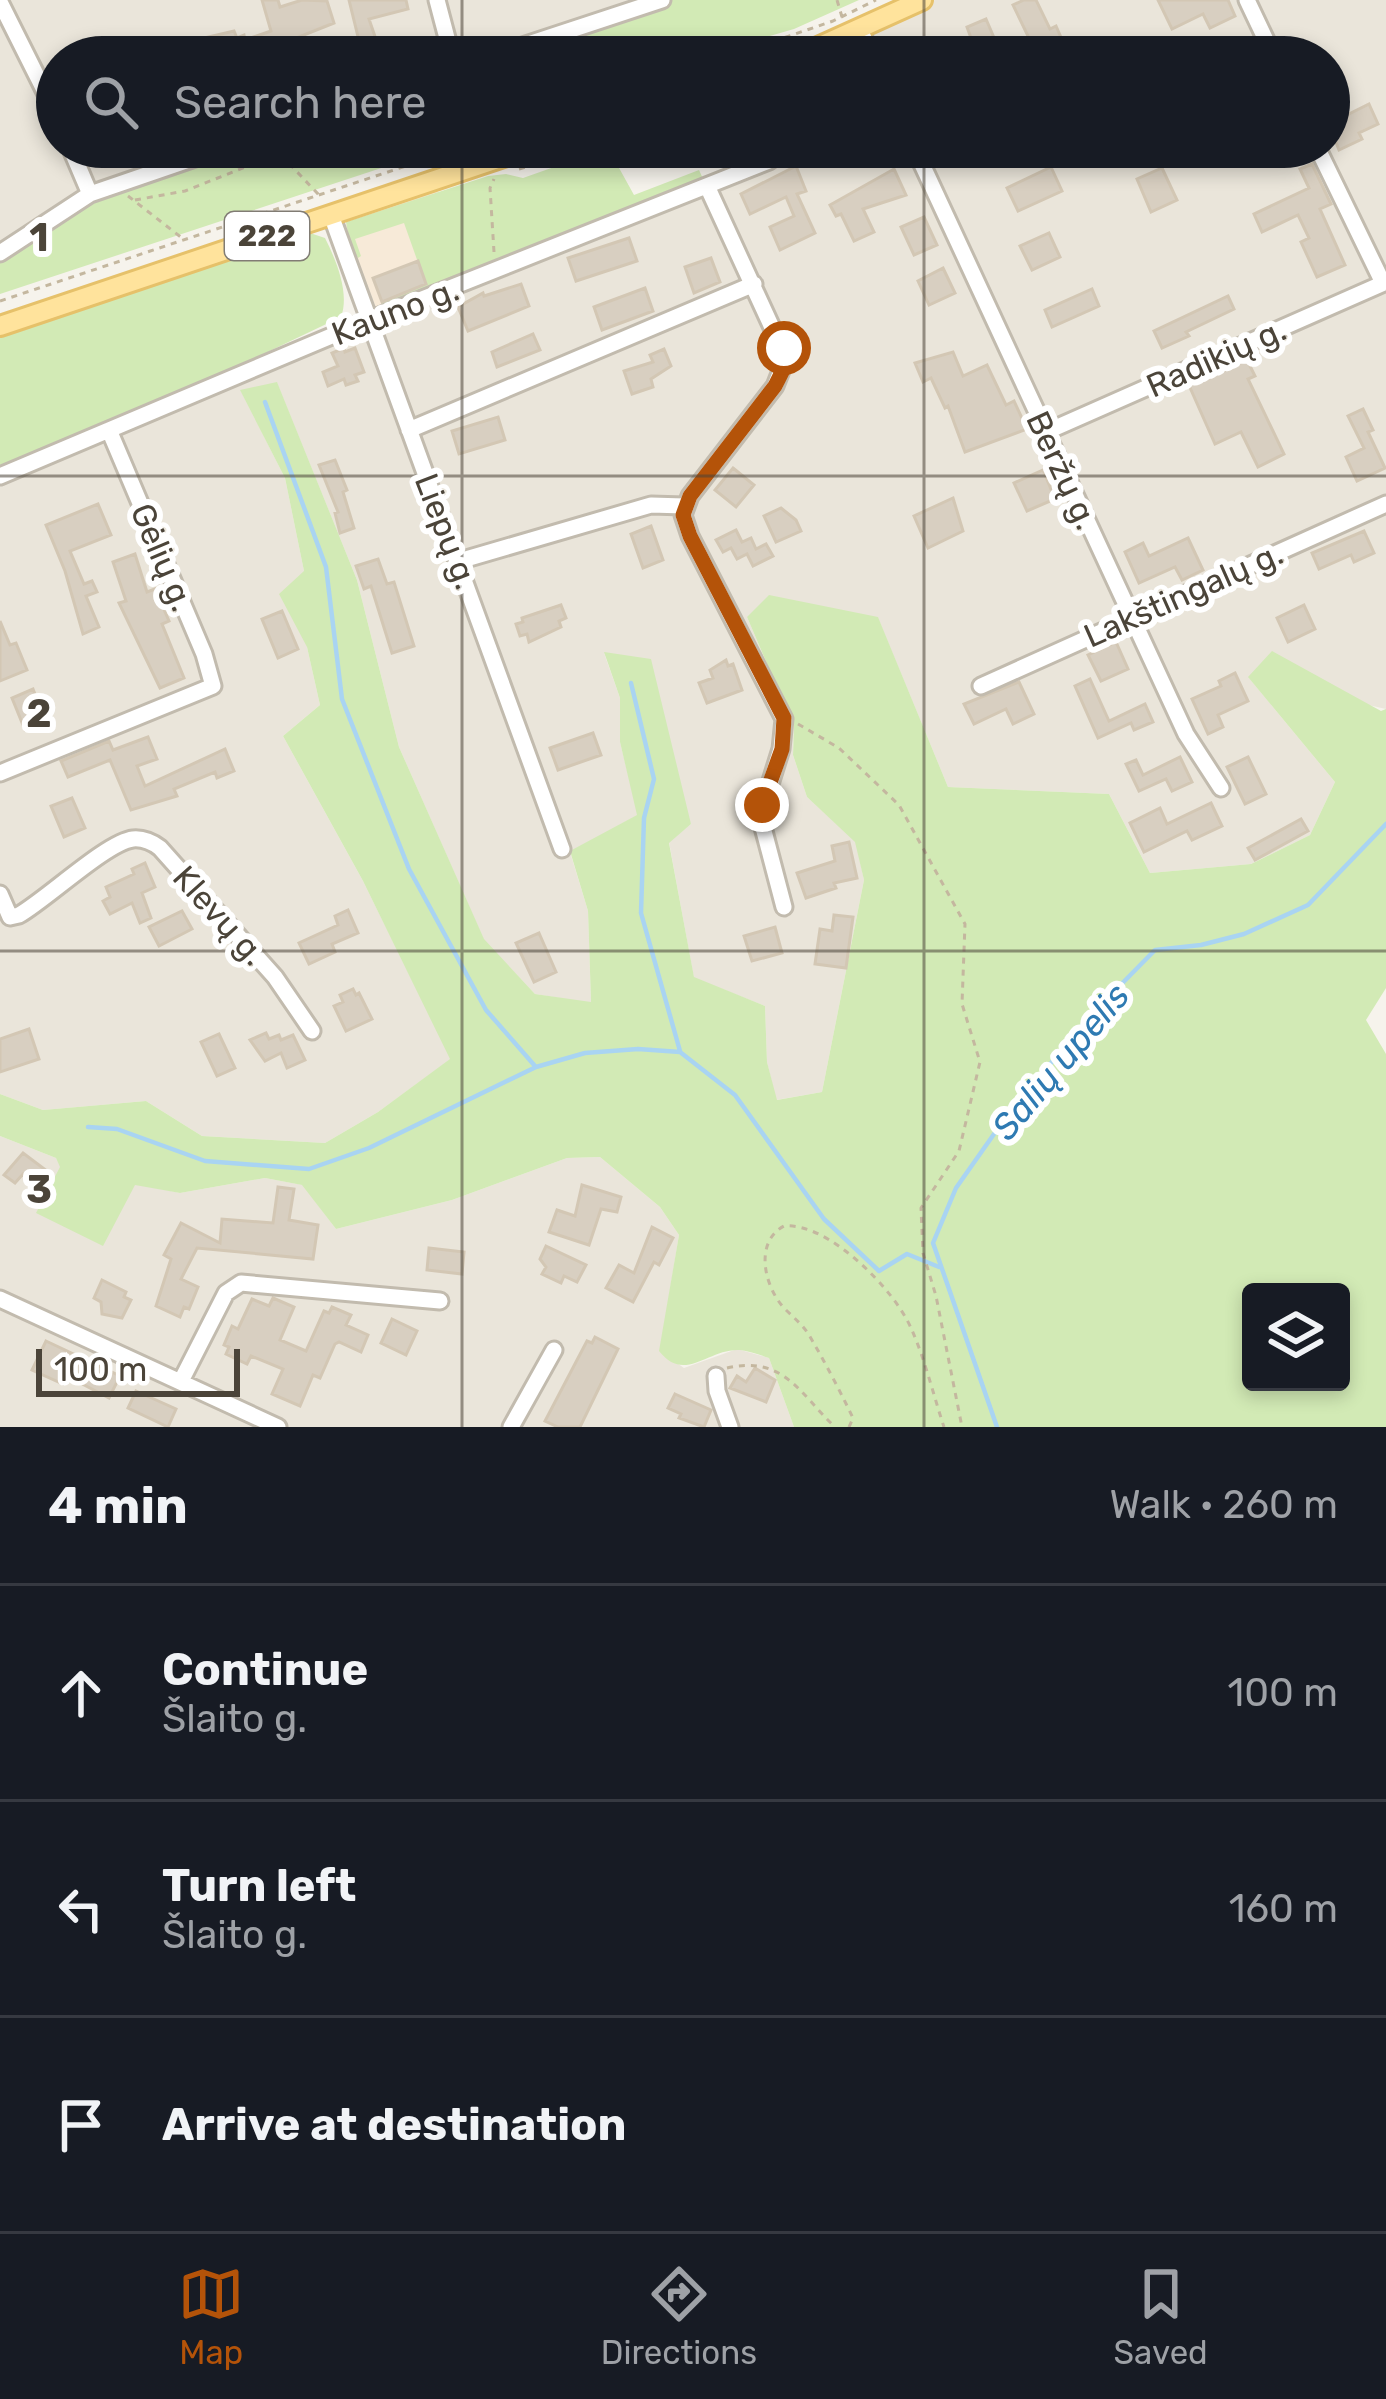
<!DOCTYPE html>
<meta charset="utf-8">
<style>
body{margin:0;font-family:Rubik,sans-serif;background:#242831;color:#f1f3f6}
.controls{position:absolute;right:36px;bottom:36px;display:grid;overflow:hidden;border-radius:12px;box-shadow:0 6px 18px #0003}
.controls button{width:108px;height:108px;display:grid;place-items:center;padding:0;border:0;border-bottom:3px solid #363941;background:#171b24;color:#f1f3f6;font:60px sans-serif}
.scale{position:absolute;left:36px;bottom:30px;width:204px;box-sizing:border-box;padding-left:12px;border:6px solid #4b4439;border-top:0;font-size:33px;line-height:42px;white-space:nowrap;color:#4b4439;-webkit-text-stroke:9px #fff;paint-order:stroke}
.stop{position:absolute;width:36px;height:36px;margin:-27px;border:9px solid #b45309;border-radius:50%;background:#fff}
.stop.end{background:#b45309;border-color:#fff;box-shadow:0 3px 12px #0008}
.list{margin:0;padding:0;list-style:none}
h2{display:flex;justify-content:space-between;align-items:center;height:156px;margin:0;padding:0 48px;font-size:51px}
h2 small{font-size:39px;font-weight:400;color:#9ea1a6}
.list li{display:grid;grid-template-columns:78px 1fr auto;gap:36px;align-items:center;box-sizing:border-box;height:216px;padding:0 48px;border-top:3px solid #363941}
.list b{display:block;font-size:45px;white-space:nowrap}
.list p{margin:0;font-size:39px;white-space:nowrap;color:#9ea1a6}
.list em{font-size:39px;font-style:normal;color:#9ea1a6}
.icon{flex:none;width:66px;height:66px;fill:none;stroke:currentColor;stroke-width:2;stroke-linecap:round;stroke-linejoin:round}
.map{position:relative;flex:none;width:1386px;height:1427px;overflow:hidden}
.search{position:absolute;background:#171b24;box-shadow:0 6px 18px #0003;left:36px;right:36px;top:36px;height:132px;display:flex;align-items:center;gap:30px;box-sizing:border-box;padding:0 42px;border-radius:66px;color:#9ea1a6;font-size:45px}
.sheet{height:804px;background:#171b24}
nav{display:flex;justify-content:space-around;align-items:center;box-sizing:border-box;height:168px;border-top:3px solid #363941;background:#171b24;font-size:33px;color:#9ea1a6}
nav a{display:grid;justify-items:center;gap:6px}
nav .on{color:#b45309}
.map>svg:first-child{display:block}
</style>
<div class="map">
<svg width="1386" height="1427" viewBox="0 0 1386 1427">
<rect width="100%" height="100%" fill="#f6f3ec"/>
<!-- residential -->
<path fill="#eae5da" d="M0 0H662L489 57H57V147H227L0 252Z
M935 0H1386V709L1249 678 1335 782 1310 835 1251 864 1150 873 1109 794 948 787 878 618 747 617 794 727 793 755 807 797 856 842 864 880 822 1092 776 1100 767 1062 765 1006 694 978 669 842 691 824 604 653 620 698V742L638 815 570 852 588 911 591 1003 535 994 484 940 399 747 357 580 277 383 241 391 285 478 304 571 307 647 320 705 283 736 363 881 451 1059 378 1112 325 1143 202 1136 146 1101 43 1110 0 1094V476L789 147H1329V57H813Z
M0 1136 56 1158 61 1167 180 1193 265 1178 303 1185 336 1229 452 1200 567 1158 600 1157 660 1207 679 1235 660 1351 684 1368 737 1349 769 1358 794 1427H0Z"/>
<!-- commercial -->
<path fill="#f7ead8" d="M437 191 483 264 380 318 344 225Z"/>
<!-- green -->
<path fill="#d2eab5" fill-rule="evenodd" d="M662 0H859L794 29 696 57H489Z
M227 147H445L0 294V253L90 194Z
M608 148 634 195 699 170 704 181 378 312 382 302 426 285 404 223 355 239 361 256 358 258 350 246 346 222 488 176 506 174 523 178Z
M310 233 325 238C336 260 350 293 341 317L144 411 0 468V338Z
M277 382 357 580 399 747 484 939 535 994 591 1002 588 911 570 851 637 815 620 742V698L604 652 651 659 691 824 669 843 694 977 765 1006 767 1062 777 1100 822 1092 864 880 855 842 807 797 793 755 794 727 747 617 769 595 878 617 948 787 1109 794 1150 873 1251 864 1310 835 1335 782 1248 677 1272 651 1381 711 1386 709V988L1366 1020 1386 1054V1427H794L769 1358C760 1355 749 1351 740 1350 708 1348 685 1384 659 1351L679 1235 660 1207 600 1157 567 1158 452 1200 336 1229 302 1185 265 1178 180 1193 135 1185 103 1246 36 1213 60 1167 56 1158 0 1136V1094L43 1110 146 1101 202 1136 325 1143 378 1112 450 1059 363 881 283 736 320 705 307 647 279 594 304 571 285 478 240 390ZM1251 1292H1341V1382H1251Z"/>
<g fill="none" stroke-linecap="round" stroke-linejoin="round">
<!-- stream -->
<path stroke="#a9d4f2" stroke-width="4.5" d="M265 402 326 567 342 699 409 869 486 1010 535 1066
M631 683 654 779 644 818 641 913 680 1051
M88 1127 117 1129 205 1161 309 1169 369 1148 536 1067 585 1053 638 1049 680 1052 735 1095 824 1219 879 1271 907 1254 939 1267
M997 1427 933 1243 956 1188 1006 1117 1092 1014 1155 950 1201 945 1244 934 1308 905 1386 824"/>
</g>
<!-- building -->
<path fill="#d8cfc1" stroke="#d3c7b4" stroke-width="3" d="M262 0H278L280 7 302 0 327 1 334 23 286 42 289 49 278 52 276 45 266 49 264 44 241 51 243 57H215L208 37 234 31 237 38 244 35 245 40 271 31Z
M349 0H406L408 9 369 19 382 57H363Z
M1024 0H1036L1050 29 1056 26 1063 42 1033 57 1025 40 1029 38 1013 5Z
M1158 0H1228L1235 16 1210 28 1203 14 1172 29Z
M986 19 998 47 1004 45 1009 57H978L967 27Z
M1369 104 1378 124 1359 133 1362 139 1339 150 1329 124Z
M1312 164 1331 204 1320 209 1345 265 1317 277 1301 242 1309 238 1298 215 1262 232 1254 214 1309 188 1300 169Z
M796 166 806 191 797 194 815 233 780 250 770 227 794 216 786 197 750 214 741 194Z
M1051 167 1062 191 1018 211 1007 188Z
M1162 168 1177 200 1151 212 1137 179Z
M894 169 906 195 863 209 874 232 854 241 841 214 836 216 830 205Z
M924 217 937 245 914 255 901 227Z
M1049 233 1060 257 1032 270 1020 246Z
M629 238 637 261 576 281 568 258Z
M711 258 720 282 694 293 685 267Z
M418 261 426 284 382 302 373 278Z
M943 268 955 293 929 305 918 281Z
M521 284 529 306 468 331 458 307 483 293 484 296Z
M645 288 653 311 602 330 594 307Z
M1092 289 1099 306 1052 327 1045 310Z
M1228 296 1234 309 1186 332 1189 336 1162 348 1154 331Z
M533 334 540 350 497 367 492 352Z
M344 348 345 352 355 348 364 372 355 375 358 381 346 385 344 379 328 386 323 372 338 366 332 353Z
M664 349 671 366 651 379 653 387 632 394 624 371 653 362 650 355Z
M953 352 963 376 987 365 1006 405 1014 401 1027 429 965 452 948 406 945 408 931 378 923 382 915 363Z
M1247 360 1255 376 1248 379 1284 454 1258 467 1241 432 1215 444 1188 383 1205 375 1207 378Z
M1363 409 1373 430 1368 432 1385 468 1357 481 1346 457 1364 448 1348 416Z
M498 417 505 440 459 454 452 431Z
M335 460 347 490 343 492 354 528 340 533 335 513 338 512 319 465Z
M733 468 754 485 736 507 715 490Z
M1043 470 1055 499 1027 511 1014 483Z
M953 498 963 531 928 548 914 516Z
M98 504 111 535 70 551 84 584 92 581 97 592 86 596 99 627 83 634 65 571 46 525Z
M781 508 796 520 801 531 776 542 764 516Z
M651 526 663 560 643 568 631 534Z
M736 530 742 542 751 538 756 549 766 544 773 556 753 566 747 554 737 559 731 548 723 552 716 540Z
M1364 531 1374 553 1354 562 1351 555 1319 569 1312 553Z
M1188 538 1203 570 1182 580 1175 567 1139 583 1125 552 1143 543 1149 556Z
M135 554 147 592 155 589 169 621 162 624 184 678 160 688 119 603 126 601 113 562Z
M378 559 387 584 394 582 414 646 392 653 371 586 364 589 356 566Z
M561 605 566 618 559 621 561 627 529 642 527 634 520 636 516 624 523 622 522 618Z
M1304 605 1315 629 1288 642 1277 618Z
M282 611 298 649 278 658 262 619Z
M0 621 10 645 16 643 27 670 0 681Z
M1116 642 1128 669 1101 681 1088 655Z
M726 660 728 666 733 664 742 690 707 703 699 683 713 678 710 670Z
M1235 673 1248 701 1218 715 1223 727 1208 734 1192 699 1221 686 1219 681Z
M1090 679 1109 721 1145 704 1153 722 1134 730 1131 723 1098 738 1075 686Z
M1019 682 1034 714 1013 724 1006 709 974 724 964 704Z
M33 689 46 722 25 730 12 698Z
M593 733 601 755 558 770 550 748Z
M148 737 157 759 137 766 145 786 225 749 234 771 217 778 215 772 174 789 177 796 131 810 110 760 68 777 61 761 109 741 113 750Z
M1180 757 1192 782 1172 791 1166 779 1139 791 1126 764 1136 760 1143 775Z
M1248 757 1266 794 1245 804 1227 767Z
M72 798 85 828 64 837 51 806Z
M1211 803 1222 826 1192 840 1187 831 1144 852 1130 823 1160 808 1167 824Z
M1301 819 1308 831 1255 860 1248 848Z
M849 842 857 878 834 883 836 888 806 898 797 873 835 861 832 846Z
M145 863 155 887 142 893 151 918 140 923 132 903 110 914 103 901 110 897 106 887 134 874 132 869Z
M348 910 358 933 332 944 335 952 309 964 299 943 338 925 335 916Z
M182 911 192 929 159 946 149 927Z
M834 915 853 917 846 968 815 964 820 929 832 931Z
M775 927 782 953 752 961 744 936Z
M539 933 556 972 534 982 516 943Z
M353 989 356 995 359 993 372 1019 346 1031 334 1006 343 1002 340 995Z
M29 1029 39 1059 0 1072V1039Z
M266 1033 269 1039 279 1035 281 1040 293 1035 305 1060 287 1068 281 1053 265 1061 250 1040Z
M219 1034 235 1068 217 1076 201 1042Z
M23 1153 51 1174 41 1188 23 1174 15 1183 4 1175Z
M582 1185 621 1197 617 1212 601 1209 589 1245 549 1232 557 1210 575 1216Z
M278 1187 294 1189 289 1220 318 1225 313 1259 197 1248 181 1279 198 1287 189 1309 184 1307 180 1317 156 1306 171 1259 164 1255 181 1223 220 1243 222 1219 273 1223Z
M652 1227 673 1238 659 1265 654 1262 633 1302 606 1288 619 1265 634 1273Z
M546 1246 586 1265 577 1282 564 1276 561 1283 542 1274 546 1267 540 1259Z
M429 1248 464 1252 462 1274 427 1270Z
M102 1280 126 1292 124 1297 131 1300 122 1318 102 1314 101 1302 94 1298Z
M273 1298 294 1307 280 1340 306 1351 324 1311 329 1313 332 1307 351 1315 346 1325 368 1335 361 1352 339 1342 335 1344 320 1378 313 1375 300 1406 272 1394 283 1369 251 1356 247 1364 226 1354 229 1347 224 1345 232 1326 238 1329 252 1299 269 1306Z
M392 1319 417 1331 406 1355 381 1343Z
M595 1337 618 1349 580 1427H558L545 1421 587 1341 592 1343Z
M46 1341 120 1376 109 1398 67 1376 63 1384 32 1370Z
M755 1368 775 1380 766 1402 730 1388 737 1376 746 1382Z
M136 1391 176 1409 168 1427 128 1408Z
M675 1394 711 1410 704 1427 679 1418 681 1414 668 1408Z"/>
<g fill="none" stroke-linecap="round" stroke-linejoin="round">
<defs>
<path id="minor" d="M437 0 452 57
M1247 0 1274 57
M0 2 57 116
M860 30 873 57
M489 57 662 0
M70 147 90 194
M914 147 1186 734 1221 788
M1317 147 1383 283
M707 186 786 358 775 386 690 496 683 515 690 536 784 719 781 749 760 816 784 907
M331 215 562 849
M0 253 90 194 227 147
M409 430 754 284
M1046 432 1386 282
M0 476 367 321 769 161 789 147
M459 561 651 505 684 506
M981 686 1386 504
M0 773 213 686 204 654 109 430
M0 894 10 917 19 915C47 899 107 842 133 839 144 838 152 842 160 848L275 977 312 1031
M0 1299 278 1427
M716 1376 717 1391 730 1427
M181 1381 226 1293 241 1283 440 1301
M511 1427 554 1350"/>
<path id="major" d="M796 57 922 0
M0 326 533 147"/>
</defs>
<!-- minor casing -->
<use href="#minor" stroke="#c2bbae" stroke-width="21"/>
<!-- major casing -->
<use href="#major" stroke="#e6c16a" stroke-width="24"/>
<!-- path -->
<path stroke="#c4b79f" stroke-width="3" stroke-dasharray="6 6" stroke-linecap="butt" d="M837 0 842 17
M728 57 833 21 876 0
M281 155 319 195
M519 169 590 147
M128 196 182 238
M135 200 185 191 296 147
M494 252 490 188 494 179
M0 301 463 147
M798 724 839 748 899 805 965 924 962 1004 980 1062 959 1151 921 1208 923 1253 936 1296 962 1427
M727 1368C784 1355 800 1394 835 1427
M849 1427 853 1418C840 1391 825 1362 809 1335 802 1324 793 1317 784 1308 764 1286 754 1242 784 1226 828 1222 894 1289 911 1328 925 1359 933 1394 944 1427"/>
<!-- minor -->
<use href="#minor" stroke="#fff" stroke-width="15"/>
<!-- major -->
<use href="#major" stroke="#ffe39c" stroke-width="18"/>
</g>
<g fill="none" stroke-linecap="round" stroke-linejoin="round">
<!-- route -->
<path stroke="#b45309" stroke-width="15" d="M762 805 782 749 784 718 690 536 683 515 690 496 775 386 786 364 784 348"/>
</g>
<!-- grid -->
<path fill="none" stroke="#4b4439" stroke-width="3" stroke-opacity="0.55" d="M462 0V57M924 0V57M462 147V1427M924 147V1427M0 476H1386M0 951H1386"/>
<g text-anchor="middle" stroke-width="12" stroke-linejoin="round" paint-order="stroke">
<!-- shield labels -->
<rect fill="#fff" stroke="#817c74" stroke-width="3" x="225" y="212" width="84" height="48" rx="9"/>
<g font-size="30" font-weight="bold" fill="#4b4439">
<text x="267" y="246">222</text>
</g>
<!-- street labels -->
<g font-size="33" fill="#4b4439" stroke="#fff">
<text transform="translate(395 311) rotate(-21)" y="12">Kauno g.</text>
<text transform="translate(1216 357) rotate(-24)" y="12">Radikių g.</text>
<text transform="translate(1063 470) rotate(65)" y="12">Beržų g.</text>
<text transform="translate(447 531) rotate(69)" y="12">Liepų g.</text>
<text transform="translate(163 557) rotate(67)" y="12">Gėlių g.</text>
<text transform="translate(1183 594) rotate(-24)" y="12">Lakštingalų g.</text>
<text transform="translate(220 915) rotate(48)" y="12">Klevų g.</text>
</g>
<!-- water labels -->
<g font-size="36" font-style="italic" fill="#2e7ab2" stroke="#fff">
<text transform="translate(1060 1061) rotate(-50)" y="13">Salių upelis</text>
</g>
</g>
<g font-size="39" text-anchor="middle" font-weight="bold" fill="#4b4439" stroke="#fff" stroke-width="12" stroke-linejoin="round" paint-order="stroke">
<text x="39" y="251">1</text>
<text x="39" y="727">2</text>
<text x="39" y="1203">3</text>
</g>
</svg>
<div class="controls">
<button><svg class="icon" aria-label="layers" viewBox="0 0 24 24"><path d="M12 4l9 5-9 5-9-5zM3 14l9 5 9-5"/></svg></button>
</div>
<div class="scale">100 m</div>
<div class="stop" style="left:784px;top:348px"></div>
<div class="stop end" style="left:762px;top:805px"></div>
<div class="search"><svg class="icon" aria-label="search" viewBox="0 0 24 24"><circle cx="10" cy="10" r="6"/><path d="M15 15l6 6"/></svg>Search here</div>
</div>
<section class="sheet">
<h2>4 min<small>Walk · 260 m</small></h2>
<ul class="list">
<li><svg class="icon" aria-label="ahead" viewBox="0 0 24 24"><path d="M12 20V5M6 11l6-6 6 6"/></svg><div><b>Continue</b><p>Šlaito g.</p></div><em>100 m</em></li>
<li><svg class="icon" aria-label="left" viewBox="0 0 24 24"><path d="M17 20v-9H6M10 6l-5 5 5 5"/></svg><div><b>Turn left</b><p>Šlaito g.</p></div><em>160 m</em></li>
<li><svg class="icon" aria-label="arrive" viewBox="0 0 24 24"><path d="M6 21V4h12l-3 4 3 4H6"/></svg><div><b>Arrive at destination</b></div></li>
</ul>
</section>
<nav>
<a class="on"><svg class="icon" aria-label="map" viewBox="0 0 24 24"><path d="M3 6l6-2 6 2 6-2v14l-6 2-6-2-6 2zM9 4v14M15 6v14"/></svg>Map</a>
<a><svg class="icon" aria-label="directions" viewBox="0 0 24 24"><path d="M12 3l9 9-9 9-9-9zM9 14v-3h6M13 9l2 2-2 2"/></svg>Directions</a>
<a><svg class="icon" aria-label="saved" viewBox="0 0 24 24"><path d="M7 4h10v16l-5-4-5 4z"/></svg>Saved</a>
</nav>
